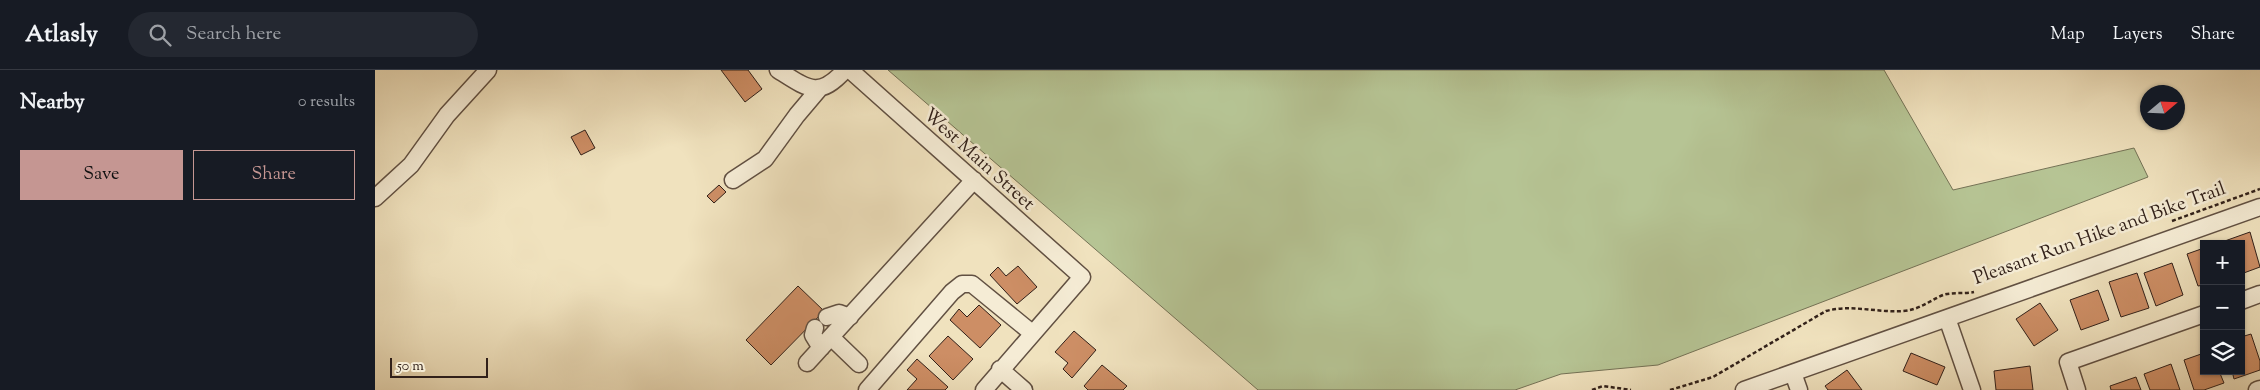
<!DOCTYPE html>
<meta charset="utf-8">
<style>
body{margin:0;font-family:"Sorts Mill Goudy",serif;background:#242831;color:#f1f3f6}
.controls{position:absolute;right:15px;bottom:15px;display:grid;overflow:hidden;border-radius:0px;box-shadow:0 1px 4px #0004}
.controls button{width:45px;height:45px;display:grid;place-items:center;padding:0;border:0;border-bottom:1px solid #363941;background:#171b24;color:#f1f3f6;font:25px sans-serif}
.compass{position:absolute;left:1765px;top:15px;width:45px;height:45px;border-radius:50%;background:#171b24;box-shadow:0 1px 4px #0004;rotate:71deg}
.scale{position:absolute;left:15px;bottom:12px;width:98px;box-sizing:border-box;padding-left:5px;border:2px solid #312019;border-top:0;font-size:14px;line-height:18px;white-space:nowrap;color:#312019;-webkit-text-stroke:4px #f5ecd5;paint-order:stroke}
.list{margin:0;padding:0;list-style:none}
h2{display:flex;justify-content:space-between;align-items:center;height:65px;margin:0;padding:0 20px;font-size:21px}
h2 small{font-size:16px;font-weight:400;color:#9ea1a6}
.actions{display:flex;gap:10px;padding:15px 20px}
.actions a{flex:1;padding:11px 0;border:1px solid #c59692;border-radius:0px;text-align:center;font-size:18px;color:#c59692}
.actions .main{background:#c59692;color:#111}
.icon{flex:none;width:28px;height:28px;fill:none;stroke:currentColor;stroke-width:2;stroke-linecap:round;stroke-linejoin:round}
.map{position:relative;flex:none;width:1885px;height:320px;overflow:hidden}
header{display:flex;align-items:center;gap:30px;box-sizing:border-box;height:70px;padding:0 25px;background:#171b24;border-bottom:1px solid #363941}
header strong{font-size:24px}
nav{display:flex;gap:28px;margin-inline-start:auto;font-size:18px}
.search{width:350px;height:45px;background:#242831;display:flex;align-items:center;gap:12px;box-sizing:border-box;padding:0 18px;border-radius:28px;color:#9ea1a6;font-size:19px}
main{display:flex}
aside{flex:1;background:#171b24}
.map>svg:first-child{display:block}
</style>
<header>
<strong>Atlasly</strong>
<div class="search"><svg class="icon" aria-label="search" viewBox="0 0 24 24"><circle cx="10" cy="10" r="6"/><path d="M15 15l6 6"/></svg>Search here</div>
<nav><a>Map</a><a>Layers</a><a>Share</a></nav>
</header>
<main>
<aside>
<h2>Nearby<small>0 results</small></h2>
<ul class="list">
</ul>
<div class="actions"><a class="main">Save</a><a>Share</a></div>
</aside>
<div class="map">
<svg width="1885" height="320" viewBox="0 0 1885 320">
<rect width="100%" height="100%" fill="#f0e2be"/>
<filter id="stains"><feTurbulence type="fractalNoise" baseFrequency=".004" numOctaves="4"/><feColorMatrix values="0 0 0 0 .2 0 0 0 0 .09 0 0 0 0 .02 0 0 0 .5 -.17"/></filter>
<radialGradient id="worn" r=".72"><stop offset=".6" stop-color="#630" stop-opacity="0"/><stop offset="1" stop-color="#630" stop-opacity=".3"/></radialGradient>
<!-- green -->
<path fill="#b6c494" stroke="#747256" d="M513 0H1509L1578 120 1759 78 1773 107 1283 295 1186 304 1140 320H883Z"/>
<!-- building -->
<path fill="#cd8e65" stroke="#312019" d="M346 0H373L387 19 370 32Z
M210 60 220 78 206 85 196 67Z
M344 115 351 122 339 133 332 126Z
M1875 162 1885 197 1866 204V174H1848L1847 172Z
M1829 178V215L1823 216 1812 184Z
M1797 193 1808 225 1781 236 1769 203Z
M643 196 662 217 642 234 615 205 623 197 631 206Z
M1762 203 1774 238 1746 247 1734 212Z
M423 216 449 241 396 295 371 270Z
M1723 220 1734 250 1706 260 1695 230Z
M1665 233 1683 260 1659 276 1641 249Z
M604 235 626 255 605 278 575 250 584 239 592 247Z
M699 261 721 280 697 308 688 299 693 293 680 282Z
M1876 264 1885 291V300L1859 309 1857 301H1866V267Z
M573 266 598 289 578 310 554 286Z
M1536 283 1570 297 1562 315 1528 301Z
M1829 283V301H1844L1849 313 1829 320H1819L1809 290Z
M542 289 573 317 570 320H532L542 309 532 300Z
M1796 294 1805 320H1775L1769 304Z
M727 295 752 316 748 320H713L709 316Z
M1655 296 1658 320H1621L1619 301Z
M1472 300 1487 320H1453L1450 316Z
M1761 307 1766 320H1736L1735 316Z"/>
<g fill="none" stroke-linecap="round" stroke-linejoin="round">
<defs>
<path id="minor" d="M403 0C433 19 444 29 470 0
M475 0 707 207 609 320
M358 110 390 89 422 45 444 19
M0 128 36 95 72 45 113 0
M1866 231 1885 224
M452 247 464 243 475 247
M1572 248 1597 320
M440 258 438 265 446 278
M456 267 484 294
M432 293 599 110
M625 299 649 320
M1418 303 1424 320
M492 320 577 222 587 214H597L657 263
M1369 320 1885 137
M1702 320 1693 292 1829 244
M1882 320 1885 319"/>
</defs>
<!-- minor casing -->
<use href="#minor" stroke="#615042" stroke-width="19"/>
<!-- path -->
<path stroke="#312019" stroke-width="2.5" stroke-dasharray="4 2.5" stroke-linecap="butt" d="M1797 151 1885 119
M1217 320 1228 316 1256 320
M1295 320 1338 307 1451 241C1477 234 1502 243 1528 241 1544 240 1554 231 1568 225 1577 222 1589 224 1599 222"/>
<!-- minor -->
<use href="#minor" stroke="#f5ecd5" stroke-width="16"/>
</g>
<g text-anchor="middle" stroke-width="5" stroke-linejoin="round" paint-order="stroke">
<!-- street labels -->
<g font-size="19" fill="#312019" stroke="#f5ecd5">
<text transform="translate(605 88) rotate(42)" y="7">West Main Street</text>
<text transform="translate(1724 162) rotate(-20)" y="7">Pleasant Run Hike and Bike Trail</text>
</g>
</g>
<rect width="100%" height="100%" filter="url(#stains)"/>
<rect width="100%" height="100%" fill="url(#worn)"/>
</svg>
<div class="controls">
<button>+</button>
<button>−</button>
<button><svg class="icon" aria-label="layers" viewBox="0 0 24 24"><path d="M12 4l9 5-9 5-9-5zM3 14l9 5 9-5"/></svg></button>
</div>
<svg class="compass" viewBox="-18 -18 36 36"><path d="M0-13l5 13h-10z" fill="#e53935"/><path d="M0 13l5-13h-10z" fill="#9ea1a6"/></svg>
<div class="scale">50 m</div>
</div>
</main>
